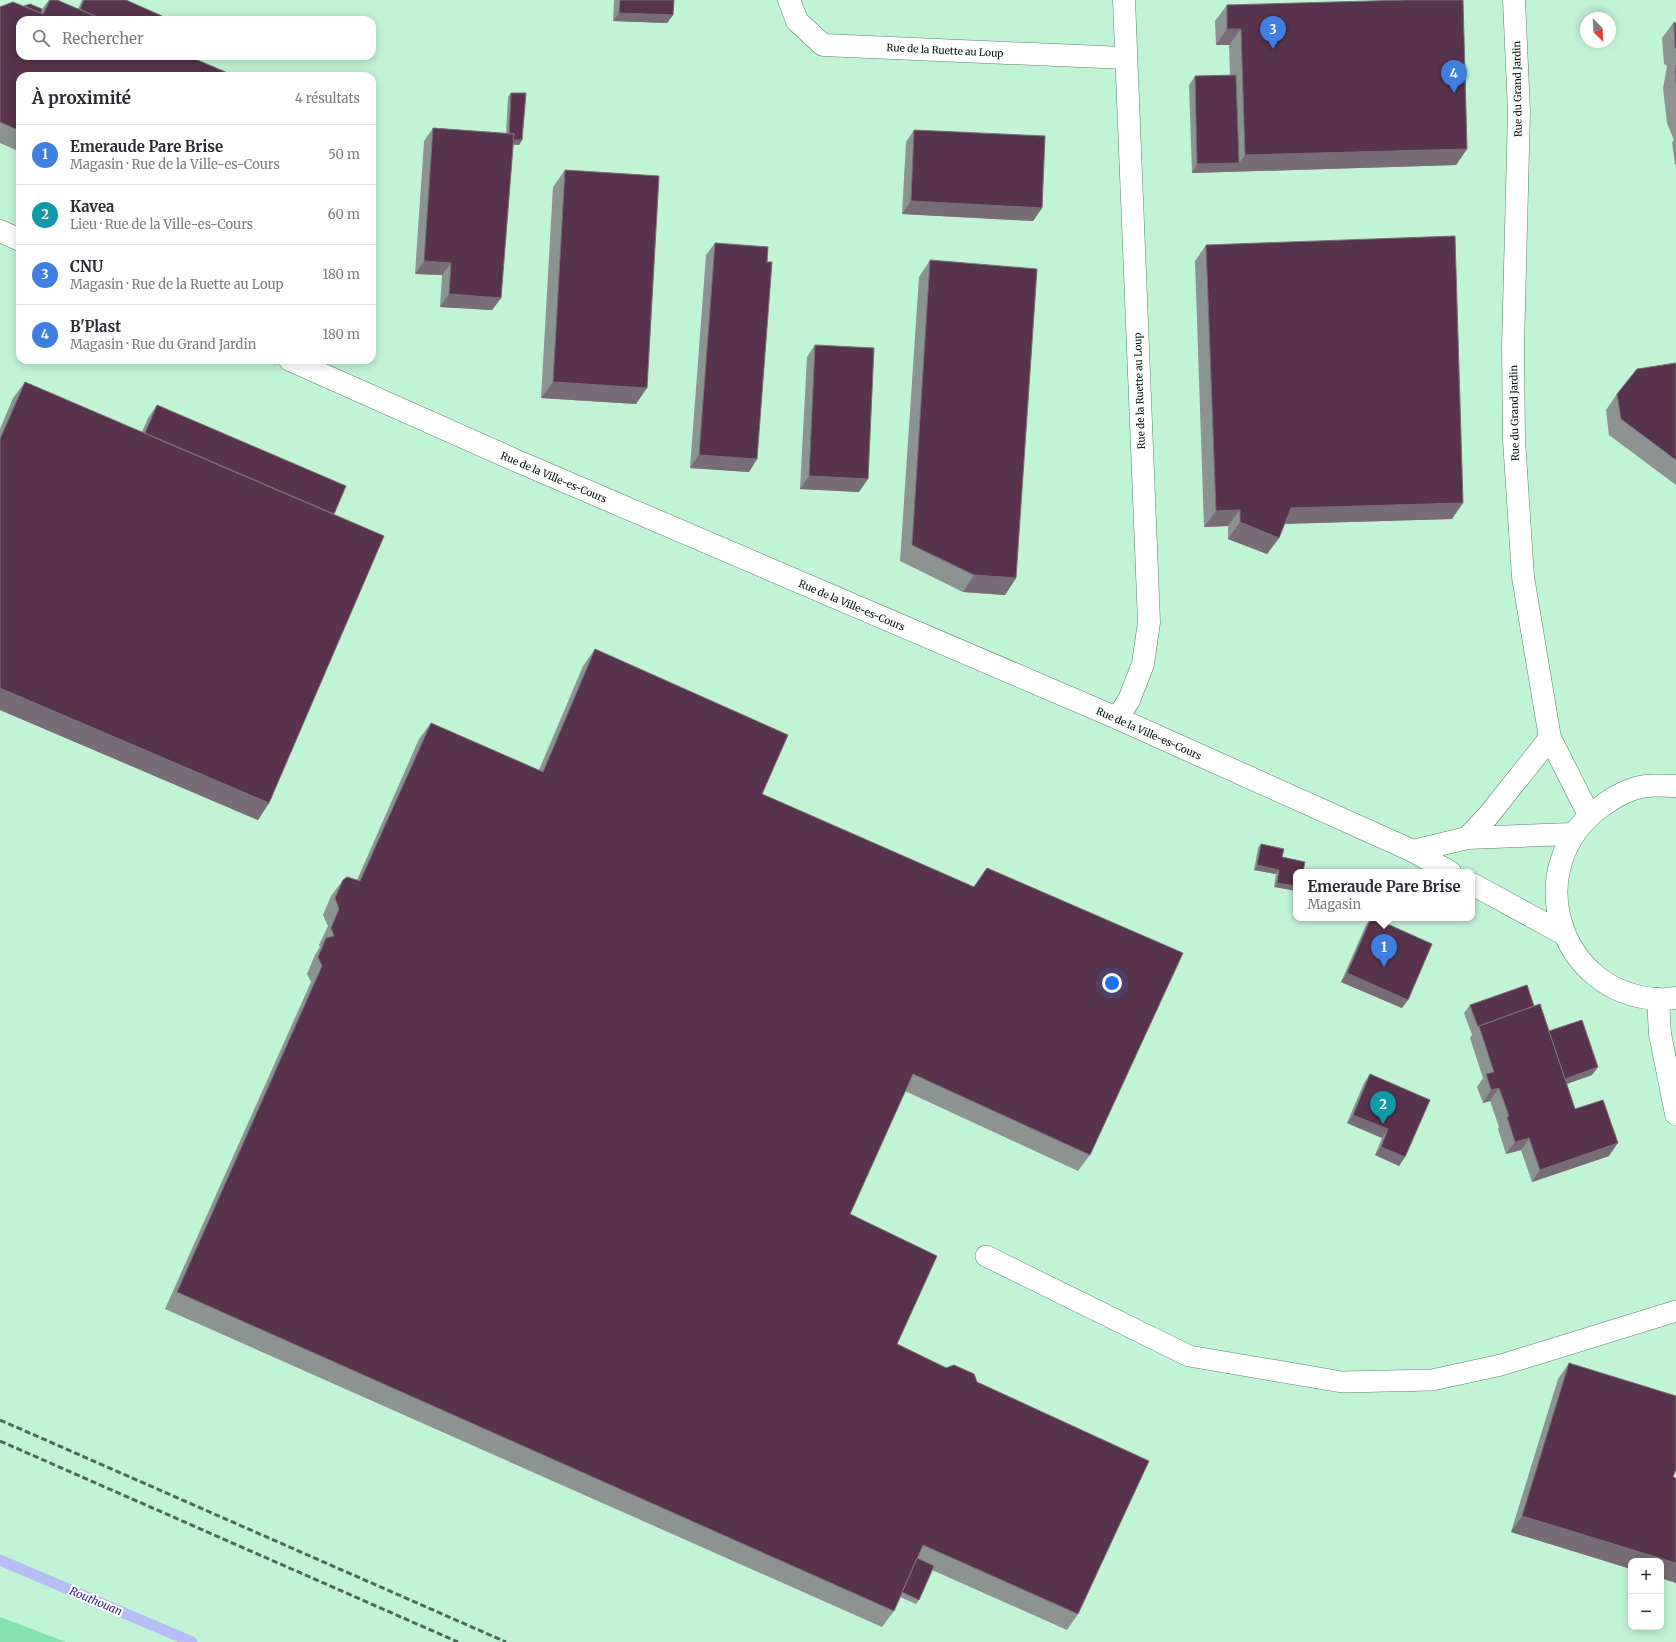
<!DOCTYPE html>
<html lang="fr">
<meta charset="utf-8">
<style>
body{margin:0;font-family:Merriweather,serif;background:#f2f2f3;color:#2b2b33}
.controls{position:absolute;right:12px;bottom:12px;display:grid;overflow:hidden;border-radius:8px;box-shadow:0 2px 10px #0003}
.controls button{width:36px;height:36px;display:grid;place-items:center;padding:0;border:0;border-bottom:1px solid #e1e1e2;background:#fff;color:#2b2b33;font:20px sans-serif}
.compass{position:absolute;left:1580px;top:12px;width:36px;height:36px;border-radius:50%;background:#fff;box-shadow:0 2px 10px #0003;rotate:156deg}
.you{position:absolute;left:1112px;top:983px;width:14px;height:14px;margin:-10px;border:3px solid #fff;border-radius:50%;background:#1a73e8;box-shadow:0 0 0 6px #1a73e833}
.badge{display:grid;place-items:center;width:26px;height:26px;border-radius:50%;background:#901977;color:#fff;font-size:13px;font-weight:700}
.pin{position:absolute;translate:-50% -33px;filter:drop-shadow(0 1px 2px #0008)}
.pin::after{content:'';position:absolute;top:21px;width:14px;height:12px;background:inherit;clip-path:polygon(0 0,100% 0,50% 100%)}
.popup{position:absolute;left:1293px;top:869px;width:182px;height:52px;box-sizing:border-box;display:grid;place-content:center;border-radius:8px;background:#fff;filter:drop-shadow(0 1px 3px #0005);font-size:13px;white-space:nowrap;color:#7c7c81}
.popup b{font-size:15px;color:#2b2b33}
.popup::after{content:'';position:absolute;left:50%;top:100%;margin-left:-8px;border:8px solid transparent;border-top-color:#fff}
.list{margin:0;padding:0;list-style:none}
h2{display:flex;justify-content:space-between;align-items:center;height:52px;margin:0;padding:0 16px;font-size:17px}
h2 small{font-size:13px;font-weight:400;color:#7c7c81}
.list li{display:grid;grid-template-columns:26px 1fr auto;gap:12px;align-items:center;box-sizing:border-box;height:60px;padding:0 16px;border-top:1px solid #e1e1e2}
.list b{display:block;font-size:15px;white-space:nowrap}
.list p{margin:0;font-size:13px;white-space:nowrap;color:#7c7c81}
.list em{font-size:13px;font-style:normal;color:#7c7c81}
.icon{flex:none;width:22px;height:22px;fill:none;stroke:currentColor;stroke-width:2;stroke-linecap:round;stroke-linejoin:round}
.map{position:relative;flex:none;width:1676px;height:1642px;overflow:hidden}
.search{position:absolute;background:#fff;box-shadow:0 2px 10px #0003;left:16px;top:16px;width:360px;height:44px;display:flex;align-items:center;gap:10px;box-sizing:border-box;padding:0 14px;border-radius:12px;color:#7c7c81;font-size:15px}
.panel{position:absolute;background:#fff;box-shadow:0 2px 10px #0003;left:16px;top:72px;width:360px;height:292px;border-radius:12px}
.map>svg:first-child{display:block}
</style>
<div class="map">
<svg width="1676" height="1642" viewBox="0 0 1676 1642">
<rect width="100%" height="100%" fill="#c1f3d5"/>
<!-- green -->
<path fill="#84e1ae" d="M0 1617 66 1642H0Z"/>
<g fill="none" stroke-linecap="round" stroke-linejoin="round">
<!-- stream -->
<path stroke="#b5bcf6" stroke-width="11" d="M0 1560 192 1642"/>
<defs>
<path id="lane" d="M986 1256 1189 1356 1342 1382 1432 1380 1501 1365 1676 1311"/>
<path id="street" d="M789 0 797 21 823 45 1125 58
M1117 718 1129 700 1143 664 1149 622 1124 0
M1658 999 1660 1034 1676 1114"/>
<path id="secondary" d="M1514 0 1519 111 1513 347 1514 440 1523 577 1550 738 1589 815
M0 231 20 240
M290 360 517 461 1117 718 1413 851 1450 872
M1676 786C1666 786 1655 785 1646 786 1630 788 1614 797 1602 806 1519 865 1557 994 1658 999 1664 1000 1670 998 1676 998
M1467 838 1488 816 1550 738
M1413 851 1467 838 1572 834
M1472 884 1564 934"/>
</defs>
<!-- lane casing -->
<use href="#lane" stroke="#56856a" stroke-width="22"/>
<!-- street casing -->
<use href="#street" stroke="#56856a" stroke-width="23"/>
<!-- secondary casing -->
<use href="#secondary" stroke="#56856a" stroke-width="23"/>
<!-- lane -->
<use href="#lane" stroke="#fff" stroke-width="21"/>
<!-- street -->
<use href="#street" stroke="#fff" stroke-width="22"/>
<!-- secondary -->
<use href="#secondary" stroke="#fff" stroke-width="22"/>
<!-- rail -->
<path stroke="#4d6a58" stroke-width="3" stroke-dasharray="6 3" stroke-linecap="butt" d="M0 1420 506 1642
M0 1441 458 1642"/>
</g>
<!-- wall -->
<path fill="#8c9391" d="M49 0H57L78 9 82 0H126L20 76V152L0 143V7L42 9Z
M614 0H674L673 15 667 23 613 21Z
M1227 5 1467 149 1456 165 1192 173 1189 85 1195 76H1230L1229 45H1216L1215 21Z
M1674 22 1676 24V164L1675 165 1672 142 1674 140 1667 123 1663 88 1667 66 1664 64 1662 38Z
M511 93 522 140 519 145 513 144 501 298 492 310 440 307 442 275 415 274 424 141 433 128 506 133 508 97Z
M914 130 1042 208 1033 221 902 214 906 142Z
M565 170 636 404 541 398 553 187Z
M715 243 767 262 757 459 749 472 690 468 706 255Z
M1206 245 1452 519 1284 524 1279 538 1267 554 1228 539V526L1204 527 1195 261Z
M930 260 1016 578 1005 595 963 592 900 561 919 277Z
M815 345 859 492 800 489 807 357Z
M1676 363V485L1609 435 1606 410 1617 394Z
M25 382 142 432 148 418 157 405 334 514 269 803 258 820 0 710V429L13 398Z
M595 649 762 794 974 887 987 868 1090 1155 1078 1171 905 1091 850 1214 897 1344 977 1382 1078 1614 1067 1630 932 1570 919 1600 916 1604 900 1597 894 1611 882 1627 165 1309 311 982 307 974 315 955 320 947 319 945 328 926 323 915 331 896 343 880H357L419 739 431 723 539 770 583 666Z
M1261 844 1282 857 1305 862 1274 887 1276 874 1254 870 1258 848Z
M1371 918 1402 1008 1341 982 1366 925Z
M1470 1005 1534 1006 1549 1031 1592 1075 1567 1084 1575 1109 1609 1156 1532 1182 1521 1150 1506 1154 1498 1129 1499 1127 1490 1101 1483 1103 1477 1087 1483 1078 1470 1038 1472 1035 1464 1013Z
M1370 1074 1399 1166 1375 1155 1382 1138 1347 1123 1364 1083Z
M1569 1363 1673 1477 1676 1478V1583L1661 1578V1561H1631V1569L1511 1532 1558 1379Z"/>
<!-- shaded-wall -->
<path fill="#786d76" d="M619 13 673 15 667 23 613 21Z
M1227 29H1241L1229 45H1216Z
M509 140H522L519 145 506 144Z
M1467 149 1456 165 1192 173 1197 164 1239 163 1245 155Z
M911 201 1042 208 1033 221 902 214Z
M424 261 451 263 442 275 415 274Z
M449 294 501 298 492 310 440 307Z
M553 382 647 388 636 404 541 398Z
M699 455 757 459 749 472 690 468Z
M809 476 868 479 859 492 800 489Z
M1463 503 1452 519 1279 524 1291 508Z
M1240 510 1228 526 1204 527 1216 511Z
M1240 522 1279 538 1267 554 1228 539Z
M974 575 1016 578 1005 595 963 592Z
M0 688 269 803 258 820 0 710Z
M1257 865 1279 870 1276 874 1254 870Z
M1277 883 1296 886V891L1274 887Z
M1347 973 1408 1000 1402 1008 1341 982Z
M1598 1067 1592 1075 1555 1088 1561 1080Z
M1499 1088 1490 1101 1483 1103 1491 1090Z
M1353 1115 1388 1129 1382 1138 1347 1123Z
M1529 1138 1521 1150 1506 1154 1515 1142Z
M1618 1143 1609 1156 1532 1182 1540 1170Z
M1381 1147 1405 1157 1399 1166 1375 1155Z
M1522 1516 1676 1563V1583L1661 1578V1561H1631V1569L1511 1532Z"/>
<!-- building -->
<path fill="#58334d" stroke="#786d76" d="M50 0H57L104 20H20V56H188L235 76H20V131L0 122V7L13 2 43 14Z
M84 0H126L162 16 160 20H104L80 9Z
M620 0H674L673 15 619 13Z
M1406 0H1463L1467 149 1245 155 1241 29H1227V5Z
M30 4 42 9 41 13 24 6Z
M1674 22 1676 24V48H1675Z
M1676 65V83L1675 72Z
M1236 75 1239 163 1197 164 1195 76Z
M511 93H526L522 140H513L514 134H509Z
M433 128 514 134 501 298 449 294 451 263 424 261Z
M914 130 1045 136 1042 208 911 201Z
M565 170 659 176 647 388 553 382Z
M1455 236 1463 503 1291 508 1279 538 1240 522V510L1216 511 1206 245Z
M715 243 768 247 767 262H772L757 459 699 455Z
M930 260 1037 269 1016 578 974 575 912 545Z
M815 345 874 348 868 479 809 476Z
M1676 363V460L1621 419 1617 394 1637 369Z
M25 382 384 536 269 803 0 688V439Z
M157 405 346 486 334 514 145 433Z
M595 649 788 735 762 794 974 887 987 868 1183 953 1090 1155 913 1074 850 1214 937 1256 897 1344 946 1368 954 1365 974 1374 977 1382 1149 1461 1078 1614 923 1545 894 1611 177 1292 322 966 318 957 326 938 334 936 331 928 339 909 335 898 343 880 347 877 360 881 431 723 543 772Z
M1261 844 1284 849 1282 857 1305 862 1303 872H1296V886L1277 883 1279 870 1257 865Z
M1371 918H1374L1432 944 1408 1000 1347 973Z
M1527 985 1534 1006 1479 1026 1478 1027 1470 1005Z
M1540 1004 1575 1109 1603 1100 1618 1143 1540 1170 1529 1138 1515 1142 1507 1117 1509 1116 1499 1088 1491 1090 1486 1074 1494 1072 1479 1026Z
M1582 1020 1598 1067 1565 1079 1549 1031Z
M1370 1074 1430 1100 1405 1157 1381 1147 1388 1129 1353 1115Z
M1569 1363 1676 1396V1469L1673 1477 1676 1478V1563L1522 1516Z
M917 1558 934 1566 919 1600 902 1592Z"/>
<g text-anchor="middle" stroke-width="4" stroke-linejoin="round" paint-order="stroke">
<!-- street labels -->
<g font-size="10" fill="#021208" stroke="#fff">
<text transform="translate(945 50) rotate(3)" y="4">Rue de la Ruette au Loup</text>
<text transform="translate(1517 89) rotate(-91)" y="4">Rue du Grand Jardin</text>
<text transform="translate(1139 391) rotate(-92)" y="4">Rue de la Ruette au Loup</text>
<text transform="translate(1514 413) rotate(-91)" y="4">Rue du Grand Jardin</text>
<text transform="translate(554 477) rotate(23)" y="4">Rue de la Ville-es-Cours</text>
<text transform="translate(852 605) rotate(23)" y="4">Rue de la Ville-es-Cours</text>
<text transform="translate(1149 733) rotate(24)" y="4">Rue de la Ville-es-Cours</text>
</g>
<!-- water labels -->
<g font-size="11" font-style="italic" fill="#2f238e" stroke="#fff">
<text transform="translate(96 1601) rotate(23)" y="4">Routhouan</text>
</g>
</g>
</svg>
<div class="controls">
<button>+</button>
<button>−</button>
</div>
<svg class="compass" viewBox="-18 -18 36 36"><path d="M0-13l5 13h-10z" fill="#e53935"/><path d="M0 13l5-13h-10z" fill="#7c7c81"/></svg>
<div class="you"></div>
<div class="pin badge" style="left:1384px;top:967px;background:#3f7fe0">1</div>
<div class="popup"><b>Emeraude Pare Brise</b>Magasin</div>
<div class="pin badge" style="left:1383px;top:1124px;background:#0f9aa8">2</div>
<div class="pin badge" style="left:1273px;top:49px;background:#3f7fe0">3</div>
<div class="pin badge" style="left:1454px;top:93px;background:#3f7fe0">4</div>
<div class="search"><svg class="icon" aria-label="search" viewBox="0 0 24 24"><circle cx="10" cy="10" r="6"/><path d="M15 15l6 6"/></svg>Rechercher</div>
<section class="panel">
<h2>À proximité<small>4 résultats</small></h2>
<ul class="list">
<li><span class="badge" style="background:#3f7fe0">1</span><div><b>Emeraude Pare Brise</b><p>Magasin · Rue de la Ville-es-Cours</p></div><em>50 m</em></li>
<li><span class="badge" style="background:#0f9aa8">2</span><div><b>Kavea</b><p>Lieu · Rue de la Ville-es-Cours</p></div><em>60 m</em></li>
<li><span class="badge" style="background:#3f7fe0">3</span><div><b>CNU</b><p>Magasin · Rue de la Ruette au Loup</p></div><em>180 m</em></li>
<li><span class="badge" style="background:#3f7fe0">4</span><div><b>B'Plast</b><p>Magasin · Rue du Grand Jardin</p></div><em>180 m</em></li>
</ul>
</section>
</div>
